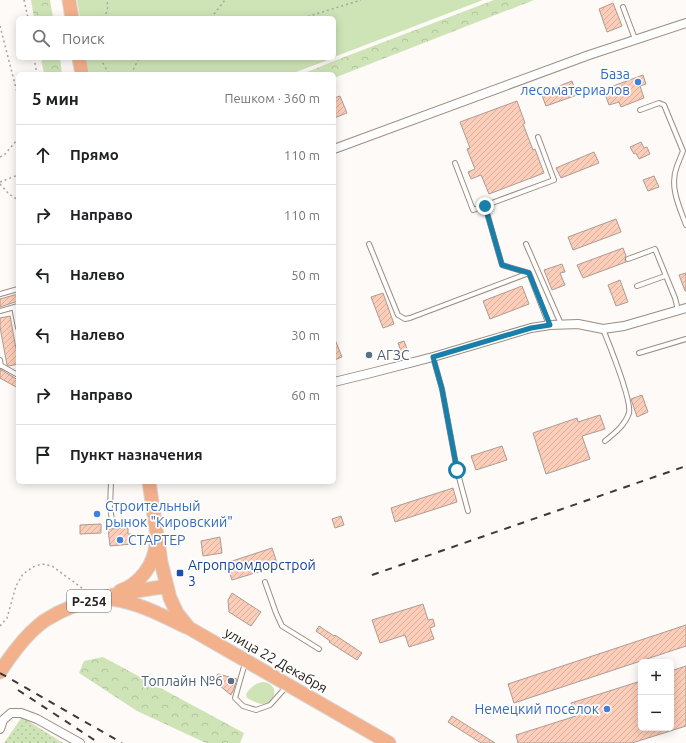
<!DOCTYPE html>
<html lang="ru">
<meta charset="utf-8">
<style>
body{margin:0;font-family:Ubuntu,sans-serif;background:#f2f2f2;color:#202124}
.controls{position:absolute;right:12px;bottom:12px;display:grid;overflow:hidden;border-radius:6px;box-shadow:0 2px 10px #0003}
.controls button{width:36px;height:36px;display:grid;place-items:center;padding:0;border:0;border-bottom:1px solid #e0e0e0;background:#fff;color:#202124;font:20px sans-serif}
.stop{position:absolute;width:12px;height:12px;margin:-9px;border:3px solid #177fa9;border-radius:50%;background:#fff}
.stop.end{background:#177fa9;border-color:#fff;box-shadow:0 1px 4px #0008}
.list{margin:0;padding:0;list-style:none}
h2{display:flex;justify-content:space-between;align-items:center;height:52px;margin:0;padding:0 16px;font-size:17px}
h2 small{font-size:13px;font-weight:400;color:#757577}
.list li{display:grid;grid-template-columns:26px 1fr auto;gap:12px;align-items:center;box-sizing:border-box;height:60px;padding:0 16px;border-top:1px solid #e0e0e0}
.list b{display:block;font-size:15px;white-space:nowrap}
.list em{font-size:13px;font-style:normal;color:#757577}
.icon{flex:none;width:22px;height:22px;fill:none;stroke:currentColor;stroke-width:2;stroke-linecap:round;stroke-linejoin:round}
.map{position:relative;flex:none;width:686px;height:743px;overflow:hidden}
.search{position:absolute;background:#fff;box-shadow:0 2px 10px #0003;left:16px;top:16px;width:320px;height:44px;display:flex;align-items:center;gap:10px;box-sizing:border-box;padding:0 14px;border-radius:6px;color:#757577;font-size:15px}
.panel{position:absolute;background:#fff;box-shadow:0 2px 10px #0003;left:16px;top:72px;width:320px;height:412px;border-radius:6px}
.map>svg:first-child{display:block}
</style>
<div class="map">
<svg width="686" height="743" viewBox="0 0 686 743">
<defs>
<pattern id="forest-crowns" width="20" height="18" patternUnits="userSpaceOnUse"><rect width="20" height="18" fill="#cee4b6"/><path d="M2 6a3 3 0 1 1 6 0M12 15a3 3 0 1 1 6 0" fill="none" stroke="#b1c39c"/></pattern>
<pattern id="garden-dots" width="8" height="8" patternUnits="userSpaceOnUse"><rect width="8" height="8" fill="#cee4b6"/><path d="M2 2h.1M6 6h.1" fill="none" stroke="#b1c39c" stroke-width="1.8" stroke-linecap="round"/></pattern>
<pattern id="building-hatch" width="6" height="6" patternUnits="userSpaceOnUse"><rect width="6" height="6" fill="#fccdb8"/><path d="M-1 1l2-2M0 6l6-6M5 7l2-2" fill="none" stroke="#d8b09e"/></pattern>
</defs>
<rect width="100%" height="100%" fill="#fdfaf7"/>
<!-- grass -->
<path fill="#cee4b6" d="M77 0H483L334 57V18H80Z
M86 58H333L291 74H88Z
M262 682C281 683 275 703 265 704 259 705 253 701 247 698L246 694C251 687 254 684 262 682Z"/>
<!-- forest -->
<path fill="url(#forest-crowns)" d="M31 0H50L53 18H34Z
M494 0H534L334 78V74H302L339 59Z
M41 58H60L62 74H44Z
M103 657 244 733 240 743H206L137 711 79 673 84 661Z"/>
<!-- garden -->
<path fill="url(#garden-dots)" d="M22 717 63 743H4Z"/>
<!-- building -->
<path fill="url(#building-hatch)" stroke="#ae9c93" d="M613 3 622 26 607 32 599 9Z
M643 75 646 84 640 86 644 98 621 107 619 102 609 105 605 94 615 90 613 86Z
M572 81 577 95 546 106 541 93Z
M340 96 347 113 334 118V98Z
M517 101 525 123 523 124 533 150 535 149 544 173 489 194 481 175 471 179 468 172 475 169 467 149 470 148 460 122Z
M641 142 644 148 647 147 650 154 639 159 636 153 634 154 630 147Z
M594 152 599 163 561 178 556 168Z
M654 176 659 187 648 191 643 180Z
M616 219 621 232 573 250 568 237Z
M623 248 626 256 625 260 626 262 583 278 577 265Z
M562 264 565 272 560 273 565 285 552 290 544 270Z
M686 273V291H685L679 275Z
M620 280 628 302 616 306 608 285Z
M522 286 529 304 490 319 483 301Z
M383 293 394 324 383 328 371 297Z
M18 294V301L0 307V299Z
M10 316 18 359V364L9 366 7 365 0 327V318Z
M334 337 342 357 334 360Z
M404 341 407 349 401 351 398 343Z
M0 369 18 380V388L0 378Z
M642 395 648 412 637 417 631 399Z
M600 415 605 429 582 436 590 459 546 474 533 433 577 418 578 422Z
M502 446 507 460 476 470 471 456Z
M453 488 457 502 395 522 391 508Z
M341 516 344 525 335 528 332 519Z
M101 524V533L80 534V525Z
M128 528V534H131L132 544 110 546 108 529Z
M220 537 222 553 203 556 201 541Z
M272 548 278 566 232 580 226 563Z
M232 593 261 612 251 626 229 612 228 600Z
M423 604 428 620 433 619 435 626 430 628 434 639 409 647 405 635 380 643 372 620Z
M686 625V646L514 703 508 684Z
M319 626 334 636 335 635 362 653 357 660 329 642 330 641 316 631Z
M686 666V726L632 743H518L516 735 576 716 571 703 641 681V728H671V671Z
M218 674 237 679 233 691 231 695 214 681Z
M452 716 495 743H481L448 722Z"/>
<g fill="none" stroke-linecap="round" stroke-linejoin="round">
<defs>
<path id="lane" d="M623 7 635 39
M640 110 659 103 664 105 683 151C681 156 679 161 677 166 669 186 679 206 686 225
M455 163 473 210 554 180 538 137
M485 206 502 265 529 273 549 325
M369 244 398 315 405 319 410 318 529 273
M526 244 561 324
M628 259 655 249 675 298 678 310
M637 286 665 276
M0 294 18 289
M14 307 18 328
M0 311 18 306
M603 329C609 344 632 400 629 413 625 425 615 433 605 441
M639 353 686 339
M433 357 442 389 457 470 468 511
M0 360 1 366
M0 365 18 375
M111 482 110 507 112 520
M265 582 276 613 282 626 319 649
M245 663 235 698 243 706 256 710 270 705 287 686"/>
<path id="street" d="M334 149 589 55 686 23
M334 382 371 373 433 357 531 328 550 325 578 324 603 329 624 326 686 308
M0 729 3 720 11 713H21L37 719 80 743"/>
<path id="primary" d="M69 0 72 18
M79 58 82 74
M149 482 161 562 170 598 177 613 189 628 389 743
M120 591C140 584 154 565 156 544
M111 599C137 602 162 615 186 627
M0 672C11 655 23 638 39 625 42 622 45 620 49 618 83 597 127 593 167 586"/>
</defs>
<!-- lane casing -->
<use href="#lane" stroke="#9c8d81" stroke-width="6"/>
<!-- street casing -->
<use href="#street" stroke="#9c8d81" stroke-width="10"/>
<!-- primary casing -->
<use href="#primary" stroke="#d8d7d6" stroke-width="15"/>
<!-- path -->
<path stroke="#a9a4a1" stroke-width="1.5" stroke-dasharray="2 3" stroke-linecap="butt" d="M24 0 28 18
M103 18C108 12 108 8 107 0
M211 18 225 0
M303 18 361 0
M0 26 18 96
M34 58 37 74
M102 58 103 63 109 74
M131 74 139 58
M0 157 5 154 18 139
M0 182 18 175
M0 184 9 194 18 200
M0 626 7 618 16 586 23 574 33 567 42 564 52 566 86 591"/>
<!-- lane -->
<use href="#lane" stroke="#fff" stroke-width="4"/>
<!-- street -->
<use href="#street" stroke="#fff" stroke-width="8"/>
<!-- primary -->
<use href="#primary" stroke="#f2b08b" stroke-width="13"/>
<!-- rail -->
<path stroke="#3e3934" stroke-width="2" stroke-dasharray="7 7" stroke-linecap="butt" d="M372 575 686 466
M0 673 122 743
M18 690 99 743"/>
</g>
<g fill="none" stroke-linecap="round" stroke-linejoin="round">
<!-- route -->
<path stroke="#177fa9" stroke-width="5" d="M457 470 442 389 433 357 531 328 550 325 529 273 502 265 485 206"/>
</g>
<!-- markers -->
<g fill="#3f7fe0" stroke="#fff" stroke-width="1.5">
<circle cx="638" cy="82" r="4"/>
<circle cx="97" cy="514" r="4"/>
<circle cx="120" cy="540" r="4"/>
<circle cx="607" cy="709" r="4"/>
</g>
<g fill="#5c6f8a" stroke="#fff" stroke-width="1.5">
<circle cx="369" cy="355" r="4"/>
<circle cx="231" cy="681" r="4"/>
</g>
<rect fill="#1a4fb4" stroke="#fff" stroke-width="1.5" x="176" y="569" width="8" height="8" rx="2"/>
<g text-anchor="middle" stroke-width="3.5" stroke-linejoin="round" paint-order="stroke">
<!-- shield labels -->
<rect fill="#fff" stroke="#686460" stroke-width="1" x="67" y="590" width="44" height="22" rx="3"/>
<g font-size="13" font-weight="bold" fill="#27211c">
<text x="89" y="606">Р-254</text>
</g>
<!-- shop labels -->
<g font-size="14" fill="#366cbe" stroke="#fff" text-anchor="end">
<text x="630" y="79">База<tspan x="630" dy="16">лесоматериалов</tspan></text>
<text x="105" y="511" text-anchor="start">Строительный<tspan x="105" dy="16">рынок "Кировский"</tspan></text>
<text x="128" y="545" text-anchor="start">СТАРТЕР</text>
<text x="599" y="714">Немецкий поселок</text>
</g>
<!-- service labels -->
<g font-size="14" fill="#4e5e75" stroke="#fff" text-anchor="start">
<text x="377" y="360">АГЗС</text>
<text x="223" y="686" text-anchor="end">Топлайн №6</text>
</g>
<!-- transit labels -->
<g font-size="14" fill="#164399" stroke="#fff" text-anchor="start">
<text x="188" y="570">Агропромдорстрой<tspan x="188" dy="16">3</tspan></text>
</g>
<!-- street labels -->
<g font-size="14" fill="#27211c" stroke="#fff">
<text transform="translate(276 660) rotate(30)" y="5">улица 22 Декабря</text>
</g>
</g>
</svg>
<div class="controls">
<button>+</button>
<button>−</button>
</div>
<div class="stop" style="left:457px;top:470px"></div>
<div class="stop end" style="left:485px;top:206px"></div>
<div class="search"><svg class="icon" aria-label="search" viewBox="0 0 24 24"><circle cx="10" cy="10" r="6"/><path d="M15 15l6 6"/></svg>Поиск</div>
<section class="panel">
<h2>5 мин<small>Пешком · 360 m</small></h2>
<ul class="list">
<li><svg class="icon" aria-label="ahead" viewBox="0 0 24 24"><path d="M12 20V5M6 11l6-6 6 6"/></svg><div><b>Прямо</b></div><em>110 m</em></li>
<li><svg class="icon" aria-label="right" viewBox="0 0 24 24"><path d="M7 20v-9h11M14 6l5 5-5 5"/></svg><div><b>Направо</b></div><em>110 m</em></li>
<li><svg class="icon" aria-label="left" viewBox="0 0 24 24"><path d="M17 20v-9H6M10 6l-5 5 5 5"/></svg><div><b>Налево</b></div><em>50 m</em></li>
<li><svg class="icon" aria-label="left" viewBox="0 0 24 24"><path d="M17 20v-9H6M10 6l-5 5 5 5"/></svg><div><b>Налево</b></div><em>30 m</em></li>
<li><svg class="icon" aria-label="right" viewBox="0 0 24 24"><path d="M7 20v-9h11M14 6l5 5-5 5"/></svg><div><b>Направо</b></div><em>60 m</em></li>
<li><svg class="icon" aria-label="arrive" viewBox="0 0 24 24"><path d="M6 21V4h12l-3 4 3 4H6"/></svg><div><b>Пункт назначения</b></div></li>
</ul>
</section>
</div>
